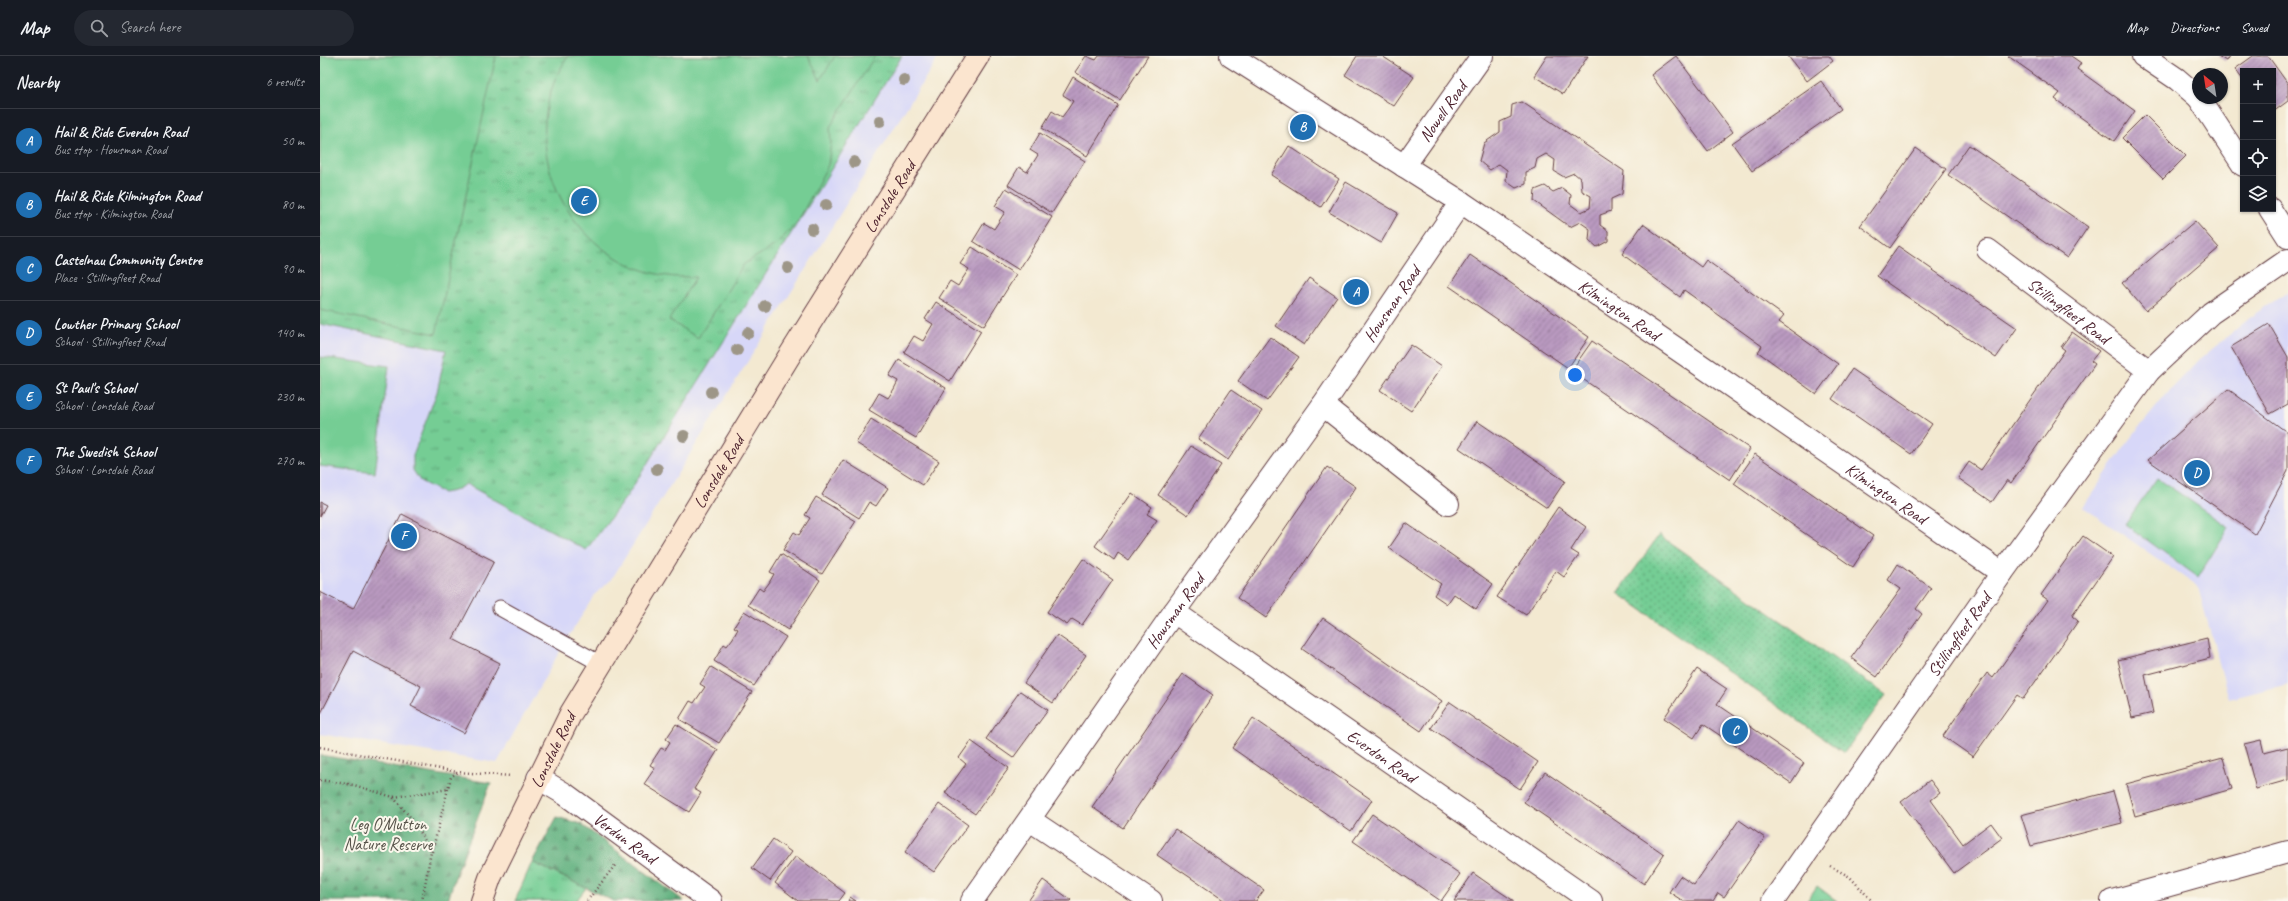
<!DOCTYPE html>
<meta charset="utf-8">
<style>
body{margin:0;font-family:Caveat,sans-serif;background:#242831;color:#f1f3f6}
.controls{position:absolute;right:12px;top:12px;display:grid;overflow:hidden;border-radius:0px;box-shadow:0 1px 3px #0004}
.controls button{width:36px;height:36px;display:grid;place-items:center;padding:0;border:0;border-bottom:1px solid #363941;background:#171b24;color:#f1f3f6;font:20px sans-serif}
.compass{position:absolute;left:1872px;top:12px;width:36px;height:36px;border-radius:50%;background:#171b24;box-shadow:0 1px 3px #0004;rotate:330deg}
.you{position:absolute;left:1255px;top:319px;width:14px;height:14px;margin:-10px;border:3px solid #fff;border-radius:50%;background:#1a73e8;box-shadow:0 0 0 6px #1a73e833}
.badge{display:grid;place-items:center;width:26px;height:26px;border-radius:50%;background:#1f6fb2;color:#fff;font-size:13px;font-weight:700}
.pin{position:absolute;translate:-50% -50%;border:2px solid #fff;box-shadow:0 1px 4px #0006}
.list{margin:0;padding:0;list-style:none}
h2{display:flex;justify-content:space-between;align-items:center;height:52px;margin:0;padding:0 16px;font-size:17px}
h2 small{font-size:13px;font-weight:400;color:#9ea1a6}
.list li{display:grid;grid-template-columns:26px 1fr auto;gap:12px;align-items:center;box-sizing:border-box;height:64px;padding:0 16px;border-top:1px solid #363941}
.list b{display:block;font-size:15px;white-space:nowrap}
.list p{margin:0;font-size:13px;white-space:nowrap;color:#9ea1a6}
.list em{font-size:13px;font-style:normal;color:#9ea1a6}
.icon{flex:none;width:22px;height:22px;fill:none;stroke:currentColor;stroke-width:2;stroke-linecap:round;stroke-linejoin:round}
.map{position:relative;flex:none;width:1968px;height:845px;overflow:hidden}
header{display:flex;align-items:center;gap:24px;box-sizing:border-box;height:56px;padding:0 20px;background:#171b24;border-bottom:1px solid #363941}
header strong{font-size:19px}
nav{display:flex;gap:22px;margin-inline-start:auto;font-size:14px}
.search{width:280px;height:36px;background:#242831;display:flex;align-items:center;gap:10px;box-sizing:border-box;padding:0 14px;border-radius:22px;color:#9ea1a6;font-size:15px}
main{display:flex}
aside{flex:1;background:#171b24}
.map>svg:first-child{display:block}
</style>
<header>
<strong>Map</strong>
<div class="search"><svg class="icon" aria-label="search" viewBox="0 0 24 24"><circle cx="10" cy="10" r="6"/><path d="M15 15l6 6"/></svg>Search here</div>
<nav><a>Map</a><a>Directions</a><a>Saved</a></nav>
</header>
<main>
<aside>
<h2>Nearby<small>6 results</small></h2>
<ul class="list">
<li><span class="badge">A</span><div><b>Hail &amp; Ride Everdon Road</b><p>Bus stop · Howsman Road</p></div><em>50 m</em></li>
<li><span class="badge">B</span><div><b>Hail &amp; Ride Kilmington Road</b><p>Bus stop · Kilmington Road</p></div><em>80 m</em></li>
<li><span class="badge">C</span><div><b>Castelnau Community Centre</b><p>Place · Stillingfleet Road</p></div><em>90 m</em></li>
<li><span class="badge">D</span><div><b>Lowther Primary School</b><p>School · Stillingfleet Road</p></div><em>140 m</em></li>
<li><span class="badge">E</span><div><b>St Paul's School</b><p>School · Lonsdale Road</p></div><em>230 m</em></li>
<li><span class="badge">F</span><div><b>The Swedish School</b><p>School · Lonsdale Road</p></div><em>270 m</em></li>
</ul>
</aside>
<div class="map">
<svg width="1968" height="845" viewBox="0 0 1968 845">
<defs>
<pattern id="grass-tufts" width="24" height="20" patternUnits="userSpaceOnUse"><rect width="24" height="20" fill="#74cd94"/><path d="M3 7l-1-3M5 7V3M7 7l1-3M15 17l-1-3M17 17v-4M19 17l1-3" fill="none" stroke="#61a679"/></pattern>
<pattern id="forest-firs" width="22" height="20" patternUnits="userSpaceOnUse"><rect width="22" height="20" fill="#5fb07e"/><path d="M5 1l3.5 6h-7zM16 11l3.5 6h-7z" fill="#508f67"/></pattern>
<pattern id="garden-dots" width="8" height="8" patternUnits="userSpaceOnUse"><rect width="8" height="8" fill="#74cd94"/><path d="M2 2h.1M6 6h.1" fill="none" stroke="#61a679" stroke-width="1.8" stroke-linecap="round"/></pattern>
<pattern id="building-hatch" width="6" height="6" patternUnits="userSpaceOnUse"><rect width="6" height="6" fill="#b99ac0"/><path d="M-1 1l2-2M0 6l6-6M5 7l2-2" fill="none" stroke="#987d9c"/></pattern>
</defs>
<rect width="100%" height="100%" fill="#fbf7ec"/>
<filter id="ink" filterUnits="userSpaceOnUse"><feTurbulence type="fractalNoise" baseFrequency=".025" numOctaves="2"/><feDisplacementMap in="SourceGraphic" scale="8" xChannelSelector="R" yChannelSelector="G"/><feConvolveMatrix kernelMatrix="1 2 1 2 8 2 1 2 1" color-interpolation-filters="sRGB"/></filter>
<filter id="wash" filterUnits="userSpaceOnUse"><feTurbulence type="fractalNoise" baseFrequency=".012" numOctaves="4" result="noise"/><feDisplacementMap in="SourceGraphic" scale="16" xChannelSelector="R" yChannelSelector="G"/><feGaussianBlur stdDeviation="0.9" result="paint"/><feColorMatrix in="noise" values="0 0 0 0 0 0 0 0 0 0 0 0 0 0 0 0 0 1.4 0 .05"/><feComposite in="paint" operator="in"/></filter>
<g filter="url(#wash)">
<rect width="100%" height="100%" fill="#f3e9d1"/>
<!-- built -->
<path fill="#d7d7f8" d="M0 0H619L291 524 275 538 237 600 177 707 0 678Z
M1968 236V628L1909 643 1878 531 1763 451 1809 384 1846 339 1880 303 1936 257Z"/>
<!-- grass -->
<path fill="url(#grass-tufts)" stroke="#5f7660" d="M0 0H582L307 440 266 494 146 428 134 435 123 437 100 425 93 414V399L117 336 126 294 0 268Z
M212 806 266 832 256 845H195Z
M1497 830 1517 845H1487Z"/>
<!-- forest -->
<path fill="url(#forest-firs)" stroke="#546854" d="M0 699 171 727 134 824 128 845H0Z
M237 761 261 768 364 845H293L212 806Z"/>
<!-- garden -->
<path fill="url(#garden-dots)" stroke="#5f7660" d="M1339 479 1566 639 1524 697 1298 537Z"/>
<!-- pitch -->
<path fill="#74cd94" stroke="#5f7660" d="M0 0H176L116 278 0 254Z
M248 0H488L500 24 515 0H555L510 71 511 87 508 109 478 165 457 188 424 208 378 282 349 264 376 221C367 220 357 222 348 220 258 207 200 109 235 24 238 15 244 8 248 0Z
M0 301 69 310 55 417 0 410Z
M1837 422 1909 471 1878 521 1805 468Z"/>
<g id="blocks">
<!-- building -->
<path fill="url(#building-hatch)" d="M766 0 776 4 779 0H828L800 44 755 16Z
M1037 0H1062L1094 21 1074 50 1025 19Z
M1227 0H1268L1243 38 1214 20Z
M1356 0 1413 76 1388 95 1331 19Z
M1468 0H1509L1513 5 1487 25Z
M1688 0H1751L1761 7 1757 13 1815 55 1794 85 1735 43 1740 37Z
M1898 0H1909L1906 5Z
M1933 0H1948L1968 28V45L1953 56V15H1923V24L1915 13Z
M753 21 798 49 767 100 722 72 732 55 742 61 748 53 753 45 743 39Z
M1501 25 1521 53 1432 115 1412 87Z
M1202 46 1304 115 1302 138 1291 143V155L1280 159V169L1288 175V185L1277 191 1269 184 1270 173 1260 166 1250 171 1214 145 1215 134 1225 130 1233 136 1242 132 1251 139 1250 148 1261 156 1270 152 1271 140 1262 135 1261 123 1254 117 1244 121 1234 115 1235 104 1226 98 1217 103 1215 112 1206 116V128L1196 132 1186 125 1187 114 1179 108 1170 114 1159 105 1164 87 1180 76V66L1191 61 1192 49Z
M1825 59 1866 100 1843 123 1802 82Z
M720 77 765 105 732 157 688 129 699 111 707 116 713 107 718 99 710 94Z
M1649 89 1768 171 1747 202 1628 119Z
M969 90 1019 123 1001 151 951 119Z
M1596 92 1626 113 1570 192 1540 170Z
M1026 126 1078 157 1061 187 1009 156Z
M686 132 732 161 699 214 653 185 664 167 674 173 685 156 675 150Z
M1875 165 1899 192 1826 255 1802 227Z
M1323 168 1381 211 1386 204 1464 260 1459 266 1518 308 1496 338 1438 296 1442 290 1364 234 1360 241 1302 198Z
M1578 190 1697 272 1676 302 1557 220Z
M652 191 696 219 664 270 619 242 630 225 638 230 643 222 649 213 640 208Z
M1150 199 1269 281 1248 312 1129 230Z
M989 222 1017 241 984 289 956 270Z
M616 246 661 275 630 325 584 296 594 280 603 285 613 268 605 263Z
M1949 268 1968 301V348L1950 358 1911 291Z
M1752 276 1779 295 1771 305 1775 308 1691 427 1687 424 1672 446 1638 422 1649 406 1661 414 1745 294 1741 291Z
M950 281 979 301 947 345 918 325Z
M1272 285 1430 393 1410 424 1251 315Z
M1091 289 1122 310 1091 355 1060 334Z
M579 304 626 332 596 382 549 354 559 337 568 342 574 333 578 325 569 320Z
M1532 313 1612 368 1591 398 1512 343Z
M1908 333 1968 377V415L1935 478 1828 404Z
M911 334 942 355 908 404 878 383Z
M551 363 619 405 603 429 536 387Z
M1157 365 1245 425 1227 452 1139 392Z
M871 390 901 409 868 459 838 439Z
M1435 398 1553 480 1533 511 1414 428Z
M523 404 568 432 556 450 549 446 539 462 502 439Z
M1007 411 1036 431 946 562 917 542Z
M812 437 832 451 827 458 837 464 808 504 798 497 794 504 775 490Z
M496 441 536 465 502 518 463 494 474 476 479 479 490 462 485 459Z
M0 446 6 449 0 460Z
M1238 451 1266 471 1251 494 1259 499 1244 521 1236 515 1206 559 1177 541Z
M82 458 174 505 133 583 180 607 144 677 91 650 101 630 33 595 0 659V536L33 553Z
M1086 467 1173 528 1156 553 1134 538 1127 548 1114 539 1121 528 1069 492Z
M1763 480 1793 501 1752 560 1758 565 1745 584 1703 643 1697 639 1653 701 1623 680 1667 617 1673 622 1728 544 1721 539Z
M461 498 500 524 468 574 428 549 439 532 443 535 449 527 454 518 450 516Z
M763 503 793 524 762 569 752 563 747 569 727 556Z
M1578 508 1611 532 1596 553 1602 558 1557 621 1531 602 1581 533 1568 524Z
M424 555 466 581 434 630 394 605 404 588 407 590 413 582 418 573 414 571Z
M1003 562 1122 645 1101 675 982 593Z
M737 579 766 599 733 647 704 627Z
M1887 582 1890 602 1825 619 1833 657 1812 662 1798 604Z
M391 611 432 636 399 687 359 663 370 645 374 647 385 631 380 628Z
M1377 613 1407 633 1397 648 1484 707 1471 727 1383 668 1374 682 1344 662Z
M863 618 893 639 803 772 772 751Z
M700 635 728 654 693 702 666 683Z
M1130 646 1218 706 1200 733 1111 672Z
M933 662 1052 744 1031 775 912 692Z
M356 668 398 694 374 733 381 737 369 756 324 728 335 712 330 709 341 692 345 694 350 686 346 683Z
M1941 684 1944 697 1968 691V724L1936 733 1924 688Z
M651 685 689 712 655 758 625 737 646 708 639 702Z
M1903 702 1912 733 1815 760 1806 728Z
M1225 716 1344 798 1324 828 1204 746Z
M1610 724 1620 737 1611 744 1643 788 1671 767 1682 782 1634 817 1581 746Z
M1793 735 1802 767 1711 790 1701 759Z
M619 748 648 769 614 816 585 796Z
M1052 758 1140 818 1121 845 1033 785Z
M1419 764 1445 782 1404 841 1398 837 1393 845H1363L1349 836 1360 820 1374 829Z
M855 773 944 834 936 845H905L837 799Z
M453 783 471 796 450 825 432 812Z
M476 800 525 837 519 845H478L455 827Z
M1153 817 1173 831 1194 845H1134Z
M723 824 751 844 750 845H708Z
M530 841 536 845H528Z"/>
</g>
</g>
<g filter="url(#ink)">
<use href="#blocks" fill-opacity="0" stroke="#633d44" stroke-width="1"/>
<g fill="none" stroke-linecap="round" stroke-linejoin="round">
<defs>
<path id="service" d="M180 552 281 608"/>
<g id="minor">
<path id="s1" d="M911 0 1141 146 1373 304 1682 517"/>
<path d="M1823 0 1857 23 1878 41"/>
<path d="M1879 42 1923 109"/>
<path id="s2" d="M1084 110 1162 0"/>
<path d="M1950 153 1968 181"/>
<path id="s3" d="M1668 194 1829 315"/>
<path d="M1003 349 1128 448"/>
<path id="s4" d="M854 556 1271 845"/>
<path d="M710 764 831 845"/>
<path id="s5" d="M652 845 854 556 1003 349 1141 146"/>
<path id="s6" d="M1453 845 1682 517 1829 315 1891 257 1968 204"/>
<path d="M1792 845 1968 796"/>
</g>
<g id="tertiary">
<path id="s7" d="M218 722 245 738 391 845"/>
</g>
<g id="secondary">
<path id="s8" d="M162 845 170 822 251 657 468 302 658 0"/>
</g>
</defs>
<!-- service casing -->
<use href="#service" stroke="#633d44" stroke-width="17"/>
<!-- minor casing -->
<use href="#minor" stroke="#633d44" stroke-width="24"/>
<!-- tertiary casing -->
<use href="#tertiary" stroke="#633d44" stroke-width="24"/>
<!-- secondary casing -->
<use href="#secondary" stroke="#633d44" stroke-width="24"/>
<!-- path -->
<path stroke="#633d44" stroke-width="2.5" stroke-dasharray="1 3" stroke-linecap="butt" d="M0 691 137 716
M0 724 34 729 73 741 96 768 111 796 102 845
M74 741 129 733
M112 796 131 721 138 716 191 720
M1510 810 1530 821 1552 845
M267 845 296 808"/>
<!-- service -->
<use href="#service" stroke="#fff" stroke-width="15"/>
<!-- minor -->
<use href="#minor" stroke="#fff" stroke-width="22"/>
<!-- tertiary -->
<use href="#tertiary" stroke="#fff" stroke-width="22"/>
<!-- secondary -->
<use href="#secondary" stroke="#fbe5cf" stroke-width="22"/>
</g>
<!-- trees -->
<g fill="#9d9687">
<circle cx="584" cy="24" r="6"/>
<circle cx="560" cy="65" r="6"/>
<circle cx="534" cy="106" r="6"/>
<circle cx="506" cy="149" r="6"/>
<circle cx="492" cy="173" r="6"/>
<circle cx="468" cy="212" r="6"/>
<circle cx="445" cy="250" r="6"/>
<circle cx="428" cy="277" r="6"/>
<circle cx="417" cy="294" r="6"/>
<circle cx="391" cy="336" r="6"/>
<circle cx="364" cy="380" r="6"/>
<circle cx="337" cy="413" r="6"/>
</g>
</g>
<g text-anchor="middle" stroke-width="4" stroke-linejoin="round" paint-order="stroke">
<!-- street labels -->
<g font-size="17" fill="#4a1f2b" stroke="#fbf7ec">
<text dy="6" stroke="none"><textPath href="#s2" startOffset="67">Nowell Road</textPath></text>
<text dy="6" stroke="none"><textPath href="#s8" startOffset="815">Lonsdale Road</textPath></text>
<text dy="6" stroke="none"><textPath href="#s5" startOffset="730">Howsman Road</textPath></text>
<text dy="6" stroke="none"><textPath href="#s1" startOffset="464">Kilmington Road</textPath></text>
<text dy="6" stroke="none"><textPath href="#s3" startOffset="101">Stillingfleet Road</textPath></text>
<text dy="6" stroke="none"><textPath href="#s8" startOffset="491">Lonsdale Road</textPath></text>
<text dy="6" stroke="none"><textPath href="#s1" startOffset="788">Kilmington Road</textPath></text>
<text dy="6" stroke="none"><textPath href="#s5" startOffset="354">Howsman Road</textPath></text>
<text dy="6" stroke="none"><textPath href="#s6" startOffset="325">Stillingfleet Road</textPath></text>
<text dy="6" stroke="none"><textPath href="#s8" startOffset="167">Lonsdale Road</textPath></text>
<text dy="6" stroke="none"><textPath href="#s4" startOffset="253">Everdon Road</textPath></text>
<text dy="6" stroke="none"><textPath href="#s7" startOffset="106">Verdun Road</textPath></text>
</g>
<!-- park labels -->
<g font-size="17" fill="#57534a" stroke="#fbf7ec">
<text x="68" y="774">Leg O'Mutton<tspan x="68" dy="20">Nature Reserve</tspan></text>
</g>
</g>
</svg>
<div class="controls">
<button>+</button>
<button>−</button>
<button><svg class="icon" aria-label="locate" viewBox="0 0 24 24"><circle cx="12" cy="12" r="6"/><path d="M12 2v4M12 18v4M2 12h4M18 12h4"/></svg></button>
<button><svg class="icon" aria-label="layers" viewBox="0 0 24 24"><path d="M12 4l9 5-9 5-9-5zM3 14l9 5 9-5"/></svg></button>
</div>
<svg class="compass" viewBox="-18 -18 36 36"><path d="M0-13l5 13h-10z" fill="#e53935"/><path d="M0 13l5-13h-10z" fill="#9ea1a6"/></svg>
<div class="you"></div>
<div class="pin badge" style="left:1036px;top:236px">A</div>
<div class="pin badge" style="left:983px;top:71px">B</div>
<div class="pin badge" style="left:1415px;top:675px">C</div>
<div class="pin badge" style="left:1877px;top:417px">D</div>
<div class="pin badge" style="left:264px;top:145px">E</div>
<div class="pin badge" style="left:84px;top:480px">F</div>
</div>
</main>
